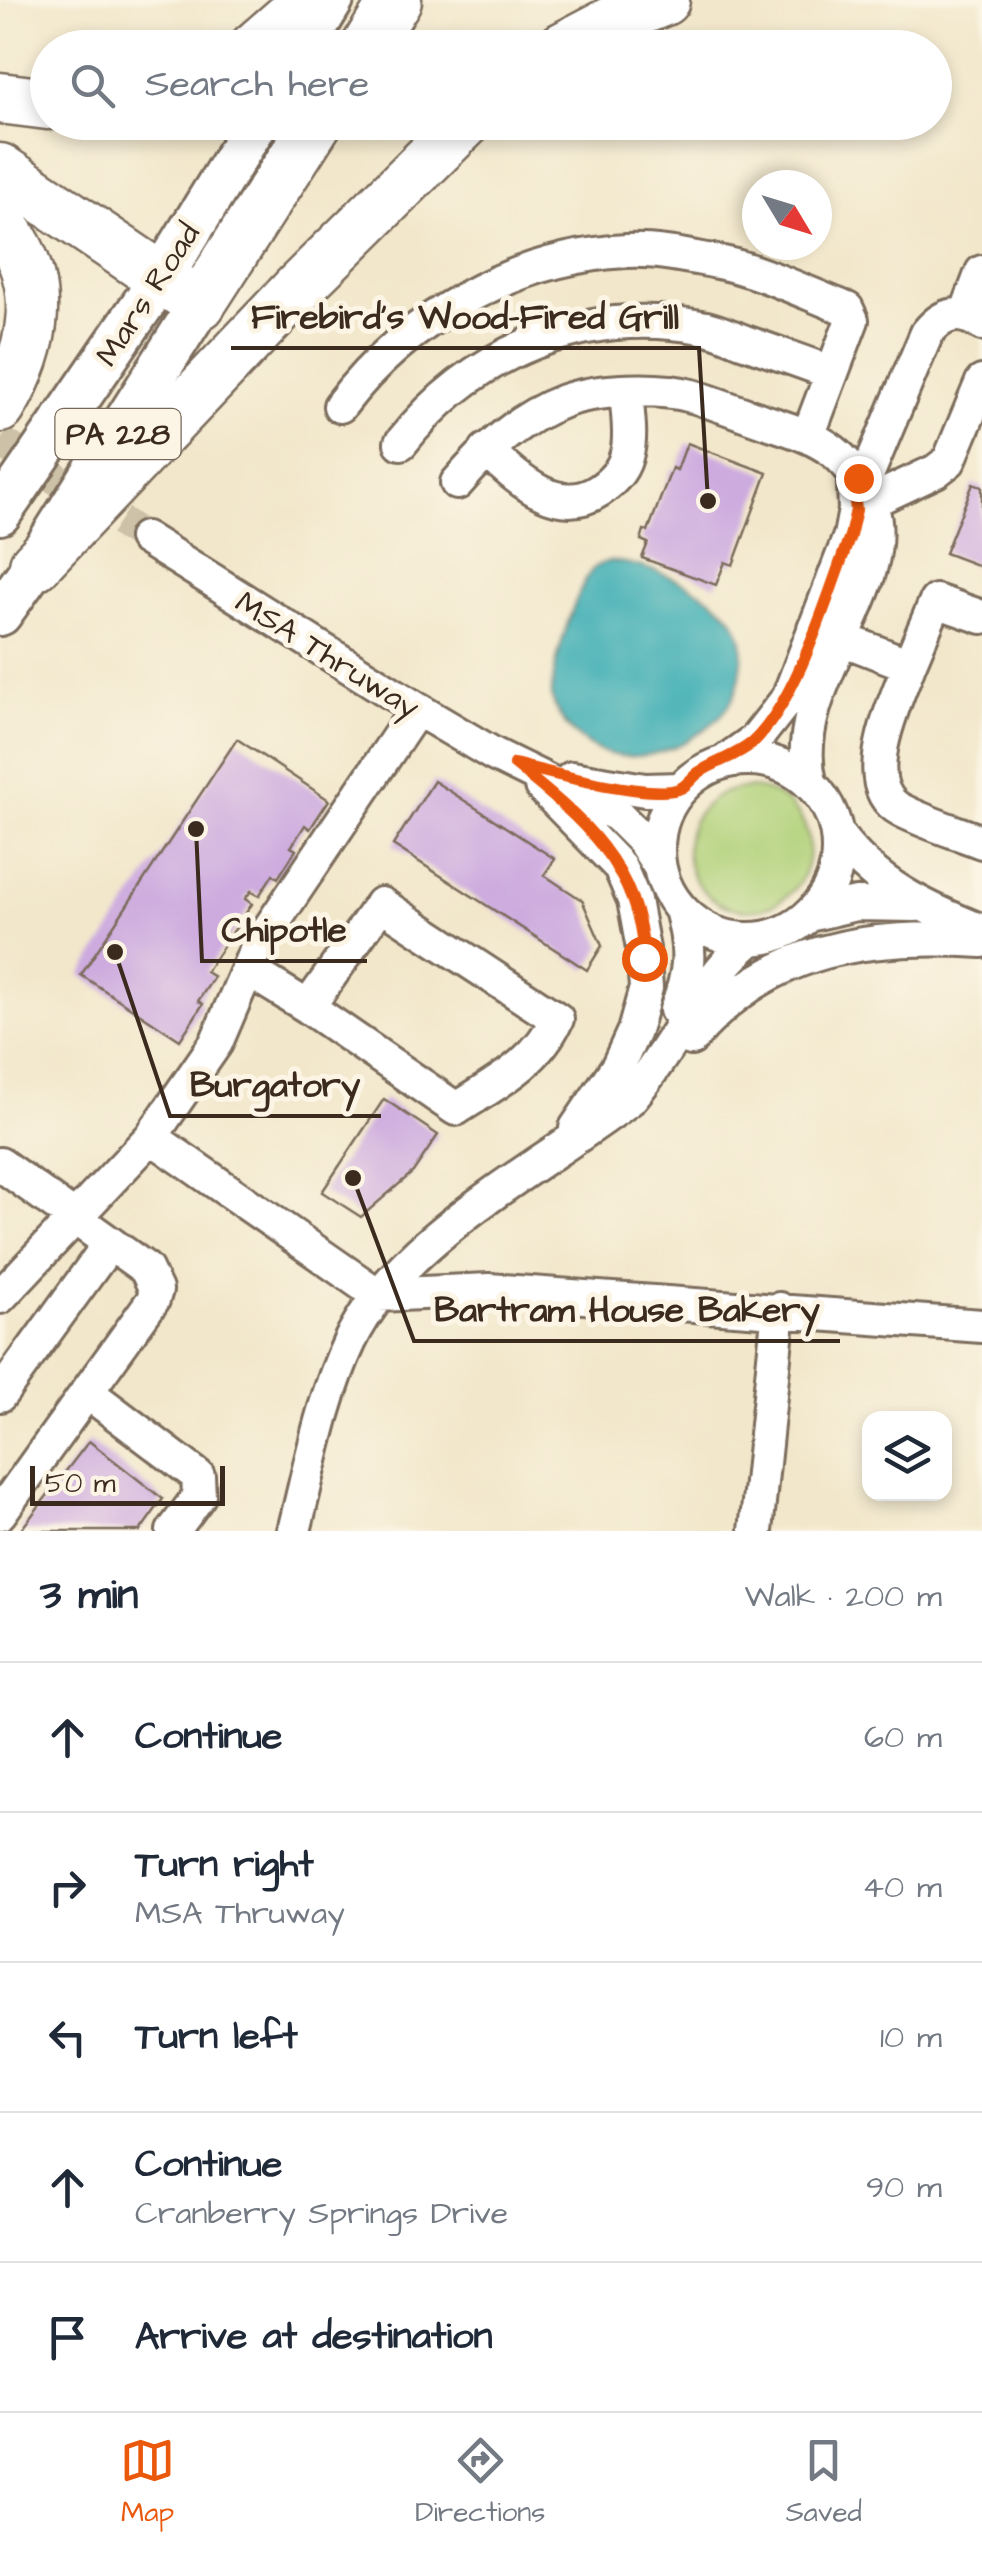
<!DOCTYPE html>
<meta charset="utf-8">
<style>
body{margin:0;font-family:"Architects Daughter",sans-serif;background:#f6f6f7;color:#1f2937}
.controls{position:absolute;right:30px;bottom:30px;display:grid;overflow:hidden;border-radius:20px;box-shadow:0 5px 15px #0003}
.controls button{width:90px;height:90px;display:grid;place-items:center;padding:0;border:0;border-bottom:2px solid #e0e1e3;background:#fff;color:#1f2937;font:50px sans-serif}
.compass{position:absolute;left:742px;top:170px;width:90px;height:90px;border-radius:50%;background:#fff;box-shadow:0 5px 15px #0003;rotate:128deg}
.scale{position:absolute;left:30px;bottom:25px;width:195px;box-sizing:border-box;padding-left:10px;border:5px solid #3b2a1e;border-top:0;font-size:28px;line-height:35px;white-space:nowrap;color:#3b2a1e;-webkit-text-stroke:8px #fcf5e5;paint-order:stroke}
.stop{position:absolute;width:30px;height:30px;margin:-22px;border:8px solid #ea580c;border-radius:50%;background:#fff}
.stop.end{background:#ea580c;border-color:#fff;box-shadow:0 2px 10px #0008}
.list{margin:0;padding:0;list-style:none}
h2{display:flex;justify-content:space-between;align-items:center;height:130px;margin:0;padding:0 40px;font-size:42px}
h2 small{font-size:32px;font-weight:400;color:#747a83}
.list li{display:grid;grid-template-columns:65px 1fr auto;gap:30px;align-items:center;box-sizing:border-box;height:150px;padding:0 40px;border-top:2px solid #e0e1e3}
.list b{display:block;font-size:38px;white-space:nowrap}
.list p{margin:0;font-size:32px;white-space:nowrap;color:#747a83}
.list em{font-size:32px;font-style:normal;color:#747a83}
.icon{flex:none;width:55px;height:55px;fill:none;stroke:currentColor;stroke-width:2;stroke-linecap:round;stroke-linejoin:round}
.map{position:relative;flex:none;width:982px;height:1531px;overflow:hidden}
.search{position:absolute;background:#fff;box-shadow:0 5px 15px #0003;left:30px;right:30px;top:30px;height:110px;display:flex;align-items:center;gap:25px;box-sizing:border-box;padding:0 35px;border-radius:55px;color:#747a83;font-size:38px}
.sheet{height:880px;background:#fff}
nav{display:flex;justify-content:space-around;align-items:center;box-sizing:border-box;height:140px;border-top:2px solid #e0e1e3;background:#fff;font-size:28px;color:#747a83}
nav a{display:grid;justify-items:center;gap:5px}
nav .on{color:#ea580c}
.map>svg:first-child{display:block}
</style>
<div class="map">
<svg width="982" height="1531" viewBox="0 0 982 1531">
<rect width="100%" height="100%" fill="#fcf5e5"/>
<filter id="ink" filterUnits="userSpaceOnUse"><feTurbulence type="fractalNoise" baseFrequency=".01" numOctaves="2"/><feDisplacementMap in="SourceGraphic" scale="20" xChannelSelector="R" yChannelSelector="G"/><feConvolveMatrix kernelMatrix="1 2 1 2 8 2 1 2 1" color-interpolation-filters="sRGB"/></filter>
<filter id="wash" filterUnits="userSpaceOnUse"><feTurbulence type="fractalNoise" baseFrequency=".0048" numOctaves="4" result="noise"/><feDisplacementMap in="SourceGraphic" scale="40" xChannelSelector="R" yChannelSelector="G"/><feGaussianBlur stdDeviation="2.25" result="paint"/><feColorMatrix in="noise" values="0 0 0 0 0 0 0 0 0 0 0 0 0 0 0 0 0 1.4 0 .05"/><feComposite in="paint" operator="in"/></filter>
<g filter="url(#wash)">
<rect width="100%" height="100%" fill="#f2e7cb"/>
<!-- green -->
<path fill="#b0d179" stroke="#767e4c" stroke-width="2.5" d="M687 849a61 61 0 1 1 122 0a61 61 0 1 1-122 0Z"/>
<!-- water -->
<path fill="#39acb2" stroke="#3a6b68" stroke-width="2.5" d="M609 561C648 563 724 593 739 631 744 642 743 657 741 669 739 691 731 708 714 722 676 754 617 774 576 735 566 727 554 710 552 696 549 675 578 580 595 567 599 564 604 563 609 561Z"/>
<g id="blocks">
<!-- building -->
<path fill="#cdabdf" d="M687 443 767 473 733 565 725 562 716 585 642 558 648 543 641 540 644 530 648 531 672 468 677 470Z
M973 484 982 487V567L945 553Z
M237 739 329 800 310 829 305 825 291 847 296 850 278 878 273 874 259 896 251 891 245 899 252 904 206 972 214 977 198 1001 203 1004 180 1040 81 975Z
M434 781 555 859 544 875 582 900 602 946 587 970 393 845Z
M384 1099 438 1135 413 1172 361 1217 322 1192Z
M89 1441 163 1499 140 1531H20Z"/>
</g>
</g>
<g filter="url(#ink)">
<use href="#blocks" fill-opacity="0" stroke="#7b6c5b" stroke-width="2.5"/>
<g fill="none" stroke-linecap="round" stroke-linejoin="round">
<!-- minor-tunnel -->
<path stroke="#cdc1a8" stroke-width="32" stroke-dasharray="32 16" stroke-linecap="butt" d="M0 441 145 538"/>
<defs>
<path id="minor" d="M966 314 982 272
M340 406C406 318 515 257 626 251 655 249 690 257 718 262 757 269 808 294 847 309L852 320 808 436
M401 443C474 350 584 306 701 327 716 329 731 337 745 342 774 352 803 362 832 373
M486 450C516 477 557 519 600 490 613 481 624 470 627 453 632 435 627 410 626 391
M457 483C488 447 519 418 564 401 597 389 659 387 692 396 716 403 740 413 764 421 788 429 813 436 833 451 851 465 865 486 872 507 897 589 786 688 810 782
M862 487 927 333C944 312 960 310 982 324
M870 502 936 471 949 461 982 382
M145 538 417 709 493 754 617 815 643 841 659 866
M814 628 909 665C896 701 854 785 901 810 926 823 956 832 982 842
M909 665 936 601 982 617
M658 849a90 90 0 1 1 180 0a90 90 0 1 1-180 0Z
M727 760 755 740 788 698 850 536 855 510 854 483
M572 778 645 790 680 789
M541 786 620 867 634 900 643 949 646 988 634 1031 618 1066 576 1128
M837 834C875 885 924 908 982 931
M809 915 856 904 915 905
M248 970 308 1007 456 1109C496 1083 536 1064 557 1019L381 904 308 1007
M676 1010C691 971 692 950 681 909
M691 1039C769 946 868 934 982 941
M151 1137 378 1295 489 1290 982 1326
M0 1164 146 1269 156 1290 153 1300 0 1513
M0 1297 151 1137 216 1043 257 947 417 709
M87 1392 198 1476 199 1496 173 1531
M0 1395 110 1243
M294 1531C310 1468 322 1400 350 1341 400 1237 540 1168 630 1099 674 1048 699 983 751 939
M756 1531 779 1309"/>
<path id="major" d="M303 48 332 0
M0 513 161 278 257 122
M0 614 35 565 200 304"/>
<path id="highway" d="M254 48 309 0
M366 48 396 0
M562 48 615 20 664 0
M0 98 48 104
M0 169 200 304 317 122
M0 223C49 281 36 347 0 407
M35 565 299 287 466 122"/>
</defs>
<!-- minor casing -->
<use href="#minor" stroke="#7b6c5b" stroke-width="38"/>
<!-- major casing -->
<use href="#major" stroke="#7b6c5b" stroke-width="48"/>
<!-- highway casing -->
<use href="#highway" stroke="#7b6c5b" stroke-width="55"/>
<!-- minor -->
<use href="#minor" stroke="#fff" stroke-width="32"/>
<!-- major -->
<use href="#major" stroke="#fff" stroke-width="42"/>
<!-- highway -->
<use href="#highway" stroke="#fff" stroke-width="50"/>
</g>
</g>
<g fill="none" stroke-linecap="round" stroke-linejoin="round" filter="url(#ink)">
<!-- route -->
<path stroke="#ea580c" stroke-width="12" d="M644 958C639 865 582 819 514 764 545 772 656 801 681 788 687 785 693 777 698 773 716 761 735 757 752 743 797 702 828 594 850 536L856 510 851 469 858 478"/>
</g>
<g text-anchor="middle" stroke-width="10" stroke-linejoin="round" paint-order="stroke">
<!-- shield labels -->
<rect fill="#fcf5e5" stroke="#75675a" stroke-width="2.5" x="55.5" y="409" width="125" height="50" rx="8"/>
<g font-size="30" font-weight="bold" fill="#3b2a1e">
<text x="118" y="444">PA 228</text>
</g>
<!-- street labels -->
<g font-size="32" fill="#3b2a1e" stroke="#fcf5e5">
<text transform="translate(147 294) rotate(-57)" y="11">Mars Road</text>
<text transform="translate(328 654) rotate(32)" y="11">MSA Thruway</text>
</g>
</g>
<!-- callouts -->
<path fill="none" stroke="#3b2a1e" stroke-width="4" d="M708 501L699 348H231M196 829L202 961H367M115 952L170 1116H381M353 1178L414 1341H840"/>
<g fill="#3b2a1e" stroke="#fcf5e5" stroke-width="4">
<circle cx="708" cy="501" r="10"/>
<circle cx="196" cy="829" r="10"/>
<circle cx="115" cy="952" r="10"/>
<circle cx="353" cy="1178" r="10"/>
</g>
<g font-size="35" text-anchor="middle" font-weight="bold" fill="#3b2a1e" stroke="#fcf5e5" stroke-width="10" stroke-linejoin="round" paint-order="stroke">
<text x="465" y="328">Firebird's Wood-Fired Grill</text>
<text x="284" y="941">Chipotle</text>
<text x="275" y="1096">Burgatory</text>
<text x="627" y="1321">Bartram House Bakery</text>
</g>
</svg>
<div class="controls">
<button><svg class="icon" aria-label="layers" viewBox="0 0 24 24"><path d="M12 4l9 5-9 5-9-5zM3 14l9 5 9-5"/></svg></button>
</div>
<svg class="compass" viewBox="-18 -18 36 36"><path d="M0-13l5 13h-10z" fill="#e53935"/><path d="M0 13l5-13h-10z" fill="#747a83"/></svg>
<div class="scale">50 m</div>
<div class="stop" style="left:644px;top:958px"></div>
<div class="stop end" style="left:858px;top:478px"></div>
<div class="search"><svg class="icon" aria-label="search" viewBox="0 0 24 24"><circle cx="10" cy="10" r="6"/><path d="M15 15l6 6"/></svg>Search here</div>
</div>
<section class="sheet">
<h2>3 min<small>Walk · 200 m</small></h2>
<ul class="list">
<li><svg class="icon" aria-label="ahead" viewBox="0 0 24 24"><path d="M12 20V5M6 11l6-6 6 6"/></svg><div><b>Continue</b></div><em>60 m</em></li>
<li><svg class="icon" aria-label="right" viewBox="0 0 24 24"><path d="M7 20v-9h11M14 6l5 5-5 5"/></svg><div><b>Turn right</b><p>MSA Thruway</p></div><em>40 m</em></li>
<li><svg class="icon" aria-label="left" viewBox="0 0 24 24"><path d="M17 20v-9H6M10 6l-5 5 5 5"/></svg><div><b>Turn left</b></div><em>10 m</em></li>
<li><svg class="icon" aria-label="ahead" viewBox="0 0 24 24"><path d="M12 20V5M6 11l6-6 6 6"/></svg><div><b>Continue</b><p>Cranberry Springs Drive</p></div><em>90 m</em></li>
<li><svg class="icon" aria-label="arrive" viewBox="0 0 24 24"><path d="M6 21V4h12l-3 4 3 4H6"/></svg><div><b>Arrive at destination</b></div></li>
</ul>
</section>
<nav>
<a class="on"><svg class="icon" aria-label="map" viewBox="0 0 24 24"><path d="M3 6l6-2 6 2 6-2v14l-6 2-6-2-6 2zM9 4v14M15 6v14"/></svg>Map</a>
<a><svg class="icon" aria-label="directions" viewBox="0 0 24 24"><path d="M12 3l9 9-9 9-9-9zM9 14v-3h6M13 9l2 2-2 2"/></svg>Directions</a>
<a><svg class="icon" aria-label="saved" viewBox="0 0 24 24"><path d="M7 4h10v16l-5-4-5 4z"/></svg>Saved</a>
</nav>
